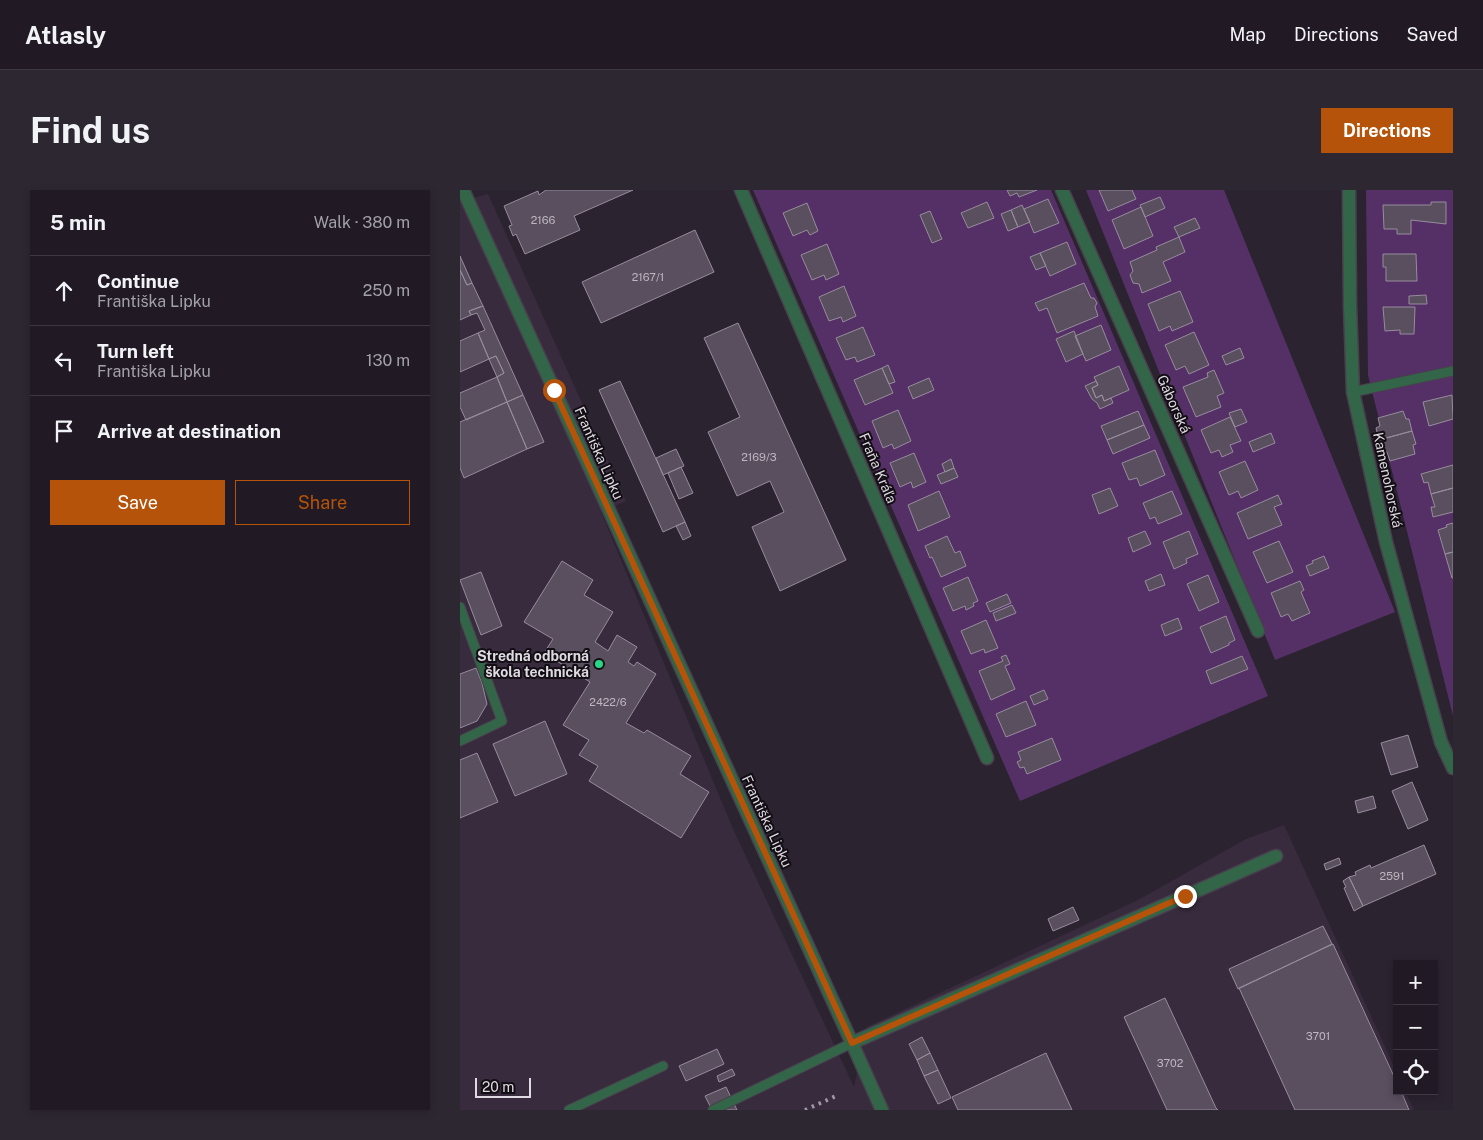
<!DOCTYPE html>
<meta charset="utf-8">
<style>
body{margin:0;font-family:"Public Sans",sans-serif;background:#2d2732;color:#f1f3f6}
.controls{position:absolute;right:15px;bottom:15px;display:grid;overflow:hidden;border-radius:0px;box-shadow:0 2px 8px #0003}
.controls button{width:45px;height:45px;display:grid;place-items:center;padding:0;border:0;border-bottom:1px solid #3e3842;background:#211a25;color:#f1f3f6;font:25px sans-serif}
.scale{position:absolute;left:15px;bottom:12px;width:56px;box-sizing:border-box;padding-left:5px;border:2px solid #dfd9e2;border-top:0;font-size:14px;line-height:18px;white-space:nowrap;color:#dfd9e2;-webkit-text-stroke:4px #120e14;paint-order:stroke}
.stop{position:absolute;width:15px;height:15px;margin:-11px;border:4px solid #b45309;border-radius:50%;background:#fff}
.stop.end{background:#b45309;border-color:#fff;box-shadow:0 1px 5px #0008}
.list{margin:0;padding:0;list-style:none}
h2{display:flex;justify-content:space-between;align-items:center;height:65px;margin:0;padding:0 20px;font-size:21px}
h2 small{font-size:16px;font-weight:400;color:#a2a1a7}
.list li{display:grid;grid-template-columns:32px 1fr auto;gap:15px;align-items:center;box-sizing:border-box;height:70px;padding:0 20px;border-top:1px solid #3e3842}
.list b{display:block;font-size:19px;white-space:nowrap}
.list p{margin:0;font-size:16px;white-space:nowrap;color:#a2a1a7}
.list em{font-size:16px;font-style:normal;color:#a2a1a7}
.actions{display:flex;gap:10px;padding:15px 20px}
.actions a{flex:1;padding:11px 0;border:1px solid #b45309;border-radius:0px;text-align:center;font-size:18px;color:#b45309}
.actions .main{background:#b45309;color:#fff}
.icon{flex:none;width:28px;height:28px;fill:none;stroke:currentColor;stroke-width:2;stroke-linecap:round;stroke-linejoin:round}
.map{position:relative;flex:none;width:993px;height:920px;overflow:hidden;border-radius:0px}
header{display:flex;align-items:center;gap:30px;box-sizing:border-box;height:70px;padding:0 25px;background:#211a25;border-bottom:1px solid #3e3842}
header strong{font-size:24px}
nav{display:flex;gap:28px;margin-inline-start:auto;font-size:18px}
.intro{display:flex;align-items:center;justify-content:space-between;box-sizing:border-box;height:120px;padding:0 30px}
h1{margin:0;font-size:35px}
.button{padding:12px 22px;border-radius:0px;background:#b45309;color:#fff;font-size:18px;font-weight:700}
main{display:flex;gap:30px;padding:0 30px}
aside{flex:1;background:#211a25;border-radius:0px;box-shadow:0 2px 8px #0003}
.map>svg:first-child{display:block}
</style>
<header>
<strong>Atlasly</strong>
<nav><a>Map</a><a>Directions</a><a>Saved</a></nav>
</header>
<div class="intro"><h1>Find us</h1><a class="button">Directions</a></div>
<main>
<aside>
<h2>5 min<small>Walk · 380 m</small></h2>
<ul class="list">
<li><svg class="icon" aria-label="ahead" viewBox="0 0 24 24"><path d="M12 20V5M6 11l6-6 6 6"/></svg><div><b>Continue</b><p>Františka Lipku</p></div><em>250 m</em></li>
<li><svg class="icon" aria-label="left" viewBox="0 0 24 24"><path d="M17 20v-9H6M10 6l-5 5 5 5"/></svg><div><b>Turn left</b><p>Františka Lipku</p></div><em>130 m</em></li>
<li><svg class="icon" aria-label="arrive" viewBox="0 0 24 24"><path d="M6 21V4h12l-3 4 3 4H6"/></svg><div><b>Arrive at destination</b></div></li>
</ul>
<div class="actions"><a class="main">Save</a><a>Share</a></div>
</aside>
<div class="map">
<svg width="993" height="920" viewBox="0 0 993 920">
<rect width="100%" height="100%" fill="#2c2331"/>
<!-- built -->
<path fill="#372b3d" d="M28 4 166 311 141 322 273 639 394 897 407 837 680 709 786 649 824 635 937 883V901H945L954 920H0V12Z"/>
<!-- green -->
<path fill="#543066" d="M293 0H591L808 506 560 611Z
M626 0H764L935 422 815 470Z
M906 0H993V526L908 185Z"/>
<!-- building -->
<path fill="#594f5f" stroke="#978c9d" d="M86 0H173L114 26 120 40 65 64 56 44 53 46 49 36 52 35 44 16 78 1 79 5Z
M547 0H577L559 7 557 3 550 6Z
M639 0H672L676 9 648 21Z
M700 7 705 18 685 27 680 15Z
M588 9 599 33 574 43 564 19Z
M527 12 534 28 508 38 501 23Z
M971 12H986V34L951 30V44H937V39H924L923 15H971Z
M347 13 358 41 350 45 347 40 333 46 323 23Z
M562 15 570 32 558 37 551 20Z
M681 17 693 46 664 59 652 30Z
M551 20 558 37 548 41 541 24Z
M470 21 482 49 472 53 460 25Z
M735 28 740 38 719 47 714 37Z
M235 40 254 82 141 133 122 92Z
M719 47 725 62 703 72 711 91 682 103 679 94 673 93 670 85 673 81 670 72 697 60 696 57Z
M607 52 616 74 590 86 580 63Z
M367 54 379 84 366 90 364 85 352 90 341 65Z
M580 63 586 76 576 80 570 67Z
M923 64H956L957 91H926V77H923Z
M0 66 12 93 7 95 0 80Z
M0 80 7 95 12 93 23 116 9 121 11 125 0 130Z
M624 93 631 108H634L637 113 635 117 638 126 597 143 587 118 579 121 575 113Z
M384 96 396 126 383 132 381 127 369 131 359 107Z
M720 101 733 132 712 141 710 136 699 141 688 114Z
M966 105 967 114H949V106Z
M23 116 63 205 47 212 37 187 44 183 36 166 29 169 18 143 25 140 17 123 11 125 9 121Z
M923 117H955L954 144H940V140L925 141Z
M278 133 386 370 320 401 292 337 324 322 310 291 277 306 248 242 280 227 244 148Z
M641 135 651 160 626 171 615 146Z
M403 137 415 165 397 172 395 167 386 170 376 148Z
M614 141 623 164 606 172 596 149Z
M734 142 749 175 729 184 725 176 716 180 705 155Z
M18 143 29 169 0 182V151Z
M780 158 784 168 766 175 762 166Z
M36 166 44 183 37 187 29 169Z
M428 175 435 192 429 194 422 178Z
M659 176 669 200 644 211 642 205 636 208 632 198 638 195 634 187Z
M422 178 433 203 405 215 394 190Z
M754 180 764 203 757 206 761 217 736 227 723 197 748 187 747 183Z
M37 187 47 212 6 230 0 217V203Z
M469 188 474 200 453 209 448 197Z
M160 191 225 332 203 342 139 200Z
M636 191 638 195 632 198 636 208 642 205 644 211 651 208 653 213 640 219 637 213 632 209 625 196Z
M63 205 84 252 67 259 47 212Z
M992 205 993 229 969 236 963 212Z
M47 212 67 259 4 288 0 278V232Z
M781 219 787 232 775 237 769 223Z
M438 220 451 251 434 259 432 254 423 258 412 231Z
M678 221 684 235 647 250 641 236Z
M943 221 946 229H949L952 241 919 250 916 238 920 236 918 228Z
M770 227 781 251 770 255 773 262 762 267 759 260 751 263 741 240Z
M684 235 690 248 653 264 647 250Z
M952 241 956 254 953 255 955 264 930 271 927 262 923 263 919 250Z
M811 243 815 253 793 262 789 252Z
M216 259 224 276 203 285 196 268Z
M695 260 705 285 680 296 677 288 669 290 662 273Z
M454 263 466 292 453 298 451 292 440 297 430 273Z
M491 269 494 278 485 282 482 274Z
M785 271 798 300 781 308 778 301 769 305 759 282Z
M993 275V298L971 304 968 292 964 293 961 284Z
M221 277 233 303 219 309 208 283Z
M494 278 498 287 481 294 477 285Z
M650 298 658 316 639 324 632 305Z
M993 298V322L973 327 971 317H975L971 304Z
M479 301 490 327 458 341 448 315Z
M712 301 722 324 698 334 695 327 690 329 683 313Z
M818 305 822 314 814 317 822 335 788 349 777 323Z
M225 332 231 346 223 350 216 336Z
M993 333V362L985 364 978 340 987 337 986 335Z
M685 341 691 354 673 362 668 348Z
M729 341 738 364 726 369 727 373 714 379 703 352Z
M487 346 495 363 500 361 506 376 481 387 472 367 470 368 465 356Z
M819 351 833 382 807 393 793 362Z
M993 362V388H992L985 364Z
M864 366 869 378 850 386 846 376 853 373 852 371Z
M102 371 133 390 124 405 153 422 135 452 148 461 157 445 177 457 168 472 174 476 177 472 196 484 166 533 184 543 187 540 231 566 220 584 249 602 221 648 129 591 138 576 119 565 129 550 103 535 130 492 84 463 93 449 64 432Z
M21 382 42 436 21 445 0 390Z
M701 384 705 395 689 401 685 391Z
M748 385 759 412 739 421 727 394Z
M508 387 518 411 513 413 514 416 506 420 505 416 493 421 483 398Z
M840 391 844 400 841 402 850 423 832 431 828 424 821 427 811 403Z
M547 404 551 413 530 422 526 413Z
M552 415 556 423 536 431 533 423Z
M766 426 775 450 769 453V455L751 463 740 437Z
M718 428 722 439 705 446 701 435Z
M526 430 538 458 525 463 524 459 511 464 501 441Z
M546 465 550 474 545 476 555 499 531 510 519 481 543 471 541 467Z
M782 466 788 479 751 494 746 481Z
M16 478 22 493 27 514 17 531 0 538V484Z
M584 500 588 509 574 515 570 506Z
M566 511 576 535 546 547 536 524Z
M85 531 107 584 55 606 33 554Z
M948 545 958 577 931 585 921 553Z
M592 548 601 570 567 584 564 577 560 578 557 572 561 570 558 562Z
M17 563 38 612 0 628V570Z
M952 592 968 630 948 639 932 601Z
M913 606 916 618 898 623 895 611Z
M964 655 976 684 903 716 889 687 896 685 895 682 910 675 911 678Z
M879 668 881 674 866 680 864 674Z
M889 687 903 716 894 721 884 698 886 697 883 691Z
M613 717 619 730 593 741 588 729Z
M863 736 872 754 778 799 769 779Z
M873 754 937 893V901H941L949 920H835L779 798Z
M705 808 756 918 758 920H707L664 827Z
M462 847 470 863 457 870 449 854Z
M257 859 264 874 226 891 219 876Z
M470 863 478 880 464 886 457 870Z
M586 863 612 920H498L492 907Z
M272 879 275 885 259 892 257 886Z
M478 880 491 908 478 914 464 886Z
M266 897 277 920H252L245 906Z"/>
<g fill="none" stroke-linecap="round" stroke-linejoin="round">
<defs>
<path id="lane" d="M893 202 993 181
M0 417 42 531 0 551
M109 920 203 876
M253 920 392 853"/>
<path id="street" d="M3 0 392 853 816 666
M281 0 527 568
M602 0 798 441
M889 0 890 115 893 202 926 352 981 552 993 578
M392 853 422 920"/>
</defs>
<!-- lane casing -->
<use href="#lane" stroke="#49404d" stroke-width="11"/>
<!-- street casing -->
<use href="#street" stroke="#49404d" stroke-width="15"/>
<!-- lane -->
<use href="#lane" stroke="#336648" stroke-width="9"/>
<!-- street -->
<use href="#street" stroke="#336648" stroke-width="12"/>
<!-- rail -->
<path stroke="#a099a4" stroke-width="4" stroke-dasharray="2.5 5" stroke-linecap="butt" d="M345 920 376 906"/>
</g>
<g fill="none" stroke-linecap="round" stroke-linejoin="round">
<!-- route -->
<path stroke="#b45309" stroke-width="6" d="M94 200 392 853 725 706"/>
</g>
<!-- markers -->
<circle fill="#25d886" stroke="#120e14" stroke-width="2" cx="139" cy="474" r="5"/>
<g text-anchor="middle" stroke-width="4" stroke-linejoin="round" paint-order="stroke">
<!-- number labels -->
<g font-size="11" fill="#beb6c1">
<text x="83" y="34">2166</text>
<text x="188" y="91">2167/1</text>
<text x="299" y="271">2169/3</text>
<text x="148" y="516">2422/6</text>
<text x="932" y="690">2591</text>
<text x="858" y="850">3701</text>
<text x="710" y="877">3702</text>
</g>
<!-- street labels -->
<g font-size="14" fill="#dfd9e2" stroke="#120e14">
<text transform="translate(714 214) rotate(66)" y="5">Gáborská</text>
<text transform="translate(139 263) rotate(66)" y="5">Františka Lipku</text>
<text transform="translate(418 278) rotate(67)" y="5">Fraňa Kráľa</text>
<text transform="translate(928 290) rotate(78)" y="5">Kamenohorská</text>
<text transform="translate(307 631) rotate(65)" y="5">Františka Lipku</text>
</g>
<!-- poi labels -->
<g font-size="14" font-weight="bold" fill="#dfd9e2" stroke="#120e14" text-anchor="end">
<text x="129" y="471">Stredná odborná<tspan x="129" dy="16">škola technická</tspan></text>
</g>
</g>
</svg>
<div class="controls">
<button>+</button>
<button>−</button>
<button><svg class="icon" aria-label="locate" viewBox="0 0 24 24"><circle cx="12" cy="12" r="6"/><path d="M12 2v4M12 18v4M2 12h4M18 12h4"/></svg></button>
</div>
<div class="scale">20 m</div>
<div class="stop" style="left:94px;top:200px"></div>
<div class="stop end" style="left:725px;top:706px"></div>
</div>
</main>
